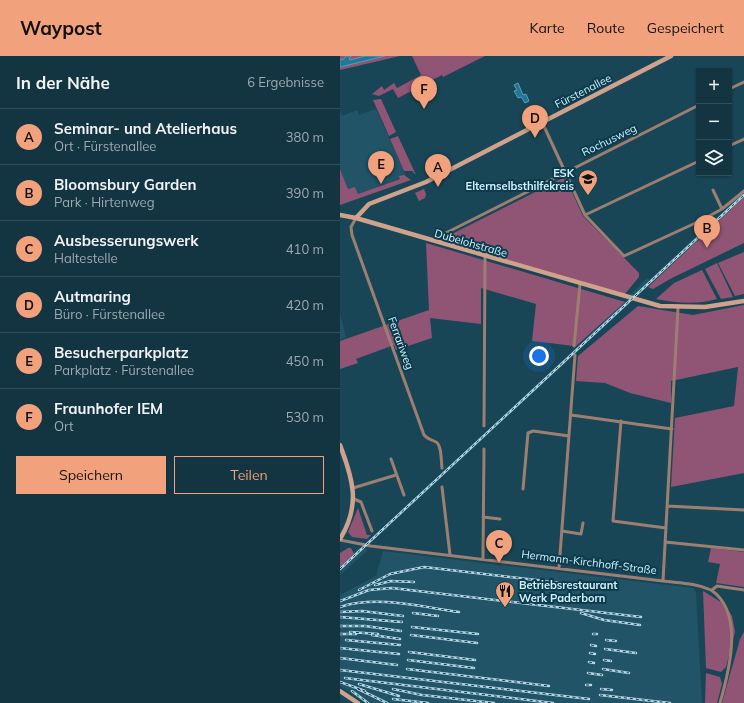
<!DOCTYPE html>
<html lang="de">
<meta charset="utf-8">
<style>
body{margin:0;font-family:Mulish,sans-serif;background:#203f4c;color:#f1f3f6}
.controls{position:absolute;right:12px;top:12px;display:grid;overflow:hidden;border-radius:0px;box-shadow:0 1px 3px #0004}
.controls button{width:36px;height:36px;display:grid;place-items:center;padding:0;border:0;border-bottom:1px solid #324f5a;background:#133441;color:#f1f3f6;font:20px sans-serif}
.you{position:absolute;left:199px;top:300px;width:14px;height:14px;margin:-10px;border:3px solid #fff;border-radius:50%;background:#1a73e8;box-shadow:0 0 0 6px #1a73e833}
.badge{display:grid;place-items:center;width:26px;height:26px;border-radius:50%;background:#f1a17b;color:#111;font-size:13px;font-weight:700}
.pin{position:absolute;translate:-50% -33px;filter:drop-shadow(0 1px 2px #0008)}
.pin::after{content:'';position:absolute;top:21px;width:14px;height:12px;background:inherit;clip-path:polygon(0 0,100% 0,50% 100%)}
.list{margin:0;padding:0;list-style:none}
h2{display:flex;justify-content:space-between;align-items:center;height:52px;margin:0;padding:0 16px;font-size:17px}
h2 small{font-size:13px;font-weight:400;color:#9daab1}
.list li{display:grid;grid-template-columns:26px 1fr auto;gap:12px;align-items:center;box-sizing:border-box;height:56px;padding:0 16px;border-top:1px solid #324f5a}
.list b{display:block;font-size:15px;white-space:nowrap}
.list p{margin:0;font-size:13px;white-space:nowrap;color:#9daab1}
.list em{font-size:13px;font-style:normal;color:#9daab1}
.actions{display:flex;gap:8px;padding:12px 16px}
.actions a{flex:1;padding:9px 0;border:1px solid #f1a17b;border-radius:0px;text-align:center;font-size:14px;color:#f1a17b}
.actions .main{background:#f1a17b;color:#111}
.icon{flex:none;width:22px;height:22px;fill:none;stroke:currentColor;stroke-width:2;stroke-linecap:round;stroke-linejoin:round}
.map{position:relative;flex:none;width:404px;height:647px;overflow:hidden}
header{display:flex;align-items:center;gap:24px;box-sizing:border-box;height:56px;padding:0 20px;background:#f1a17b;color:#111}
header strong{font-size:19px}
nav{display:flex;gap:22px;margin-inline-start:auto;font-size:14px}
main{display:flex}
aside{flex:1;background:#133441}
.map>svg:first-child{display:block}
</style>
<header>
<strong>Waypost</strong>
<nav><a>Karte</a><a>Route</a><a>Gespeichert</a></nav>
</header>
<main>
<aside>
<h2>In der Nähe<small>6 Ergebnisse</small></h2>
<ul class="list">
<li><span class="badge">A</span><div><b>Seminar- und Atelierhaus</b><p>Ort · Fürstenallee</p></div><em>380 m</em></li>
<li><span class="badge">B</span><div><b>Bloomsbury Garden</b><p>Park · Hirtenweg</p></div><em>390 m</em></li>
<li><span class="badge">C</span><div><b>Ausbesserungswerk</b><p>Haltestelle</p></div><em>410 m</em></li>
<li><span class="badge">D</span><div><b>Autmaring</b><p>Büro · Fürstenallee</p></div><em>420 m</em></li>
<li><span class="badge">E</span><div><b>Besucherparkplatz</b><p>Parkplatz · Fürstenallee</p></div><em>450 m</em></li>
<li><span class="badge">F</span><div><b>Fraunhofer IEM</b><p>Ort</p></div><em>530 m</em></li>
</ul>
<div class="actions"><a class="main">Speichern</a><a>Teilen</a></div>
</aside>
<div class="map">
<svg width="404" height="647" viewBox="0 0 404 647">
<rect width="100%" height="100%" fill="#194657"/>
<!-- built -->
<path fill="#205466" d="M36 53 66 120 18 138 15 131 8 133 0 113V55L2 60 17 54 19 59Z
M404 136V141L297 240 290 239 307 222 309 224Z
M285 246 290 247 34 484H30Z
M0 258 6 281 0 284Z
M19 492 28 494 0 519V511Z
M43 495 353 532 356 536 362 647H25L0 630V539L36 520Z"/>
<!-- green -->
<path fill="#905475" d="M0 0H60L0 14Z
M72 0H145L103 21 102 19 58 42 53 33 39 40 32 38 42 30 44 34 54 27 57 32 81 19Z
M41 43 56 76 49 80 33 44Z
M58 80 76 119 72 115H64L50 83Z
M0 113 8 133 15 131 18 138 60 123 59 120 64 119 71 124 0 149Z
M225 121 243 160 299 217V221L284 239 102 186 104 182Z
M84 133 86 138 85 142 79 145 75 137Z
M404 141V187L330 223 313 233 308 231Z
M86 187 285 246 235 291 234 290 192 285 196 248 141 232V268L90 262 92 282 56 294 54 289 16 303 18 307 0 313V285L89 254Z
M404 196V238L395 240 378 207Z
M377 207 393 241 381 243 365 213Z
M362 214 377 243C356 249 337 247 316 243L334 227Z
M404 249V417L331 431 335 362 394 350 398 311 331 325V347L290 337 265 327 236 325 238 300 298 250 353 259Z
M18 452 27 479H31L27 483 12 481 8 476Z
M8 492H11L14 498 0 511V497Z
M371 492 404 496V531L376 527 380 508 368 506Z
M363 535 384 548 392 560 395 576 386 611 381 616 366 612Z
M404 576V647H382L400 583Z
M366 617 380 621 382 628 377 647H365Z"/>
<!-- water -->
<path fill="#217896" stroke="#569cb6" d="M6 0H11L9 3 10 4 25 0H45L0 11V3L3 4Z
M178 27 183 39 186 38 189 45 185 47 181 41 178 42 174 35 177 34 174 29Z"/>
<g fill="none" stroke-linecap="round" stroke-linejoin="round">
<!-- street -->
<path stroke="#9d7f71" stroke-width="3" d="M389 33 404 26
M202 66 245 159 284 200 362 164 382 153 404 135
M389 90 404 83
M373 134 382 153
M245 159 359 105
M16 162 11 171 12 179 84 379C88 384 91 383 96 386 102 389 101 406 102 412
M92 184 359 49
M234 290 240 228
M231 359 332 373
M281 365 273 465 326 472
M144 370 145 200
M51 403 64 439
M102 431 110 499
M13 432 56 419
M183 433 188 377 193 375 229 380
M14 443 21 446 32 475
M327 450 404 454
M143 461 160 463
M222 475 241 478 243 467
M0 484 31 490 323 525C339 527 356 527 371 534 404 556 390 612 380 647
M325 486 404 494
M143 503 144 393
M219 512 235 299
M323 525 338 252
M372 534 377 530 404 534"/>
<!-- secondary -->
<path stroke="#d0a28c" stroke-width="4.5" d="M0 159 16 162 320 250 365 251 404 245
M16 162 29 148 86 126 331 0
M0 389C13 423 21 449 0 483
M0 635 18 647"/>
<defs>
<path id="rail" d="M0 513 404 139
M35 529 51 525 74 526
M19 534 50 518 84 511 231 528
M0 545 29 534 52 532 301 561
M0 551C37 539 81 551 119 556
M0 556 22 555 63 560
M73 557 98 560
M241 557 264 564 300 569
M0 561 62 566
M0 570H25L61 575
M72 571 138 578
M10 576 38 578
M0 578H16
M253 578H257
M32 579 60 583
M71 579 137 587
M6 584 60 589
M266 584 276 585
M251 589 256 590
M0 592 59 598
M265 593 296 597
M69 596 135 604
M250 597 255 598
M0 602 57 609
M68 604 134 612
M264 604 271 605
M249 606 254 607
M67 613 209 630
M263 613 289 617
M0 614 249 643
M248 617 262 619
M5 622 213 647
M0 626 25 635
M19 628 59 640
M246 629H251
M18 633 47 647
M53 633 82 639 154 647
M261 633 272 634
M12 635 28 647
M260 639 330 647
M53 643 88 647"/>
</defs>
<!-- rail casing -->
<use href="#rail" stroke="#b4d5e4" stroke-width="2.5"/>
<!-- rail -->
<use href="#rail" stroke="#0c3b4c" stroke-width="1" stroke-dasharray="3" stroke-linecap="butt"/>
</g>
<!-- icons -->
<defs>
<symbol id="school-pin" viewBox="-11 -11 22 30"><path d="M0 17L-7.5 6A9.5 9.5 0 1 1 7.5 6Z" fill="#f1a17b" stroke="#0c3b4c"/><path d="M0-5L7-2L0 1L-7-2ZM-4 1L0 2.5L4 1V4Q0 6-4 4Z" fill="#111"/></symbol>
<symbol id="restaurant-pin" viewBox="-11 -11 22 30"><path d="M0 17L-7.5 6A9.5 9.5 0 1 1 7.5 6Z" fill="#f1a17b" stroke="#0c3b4c"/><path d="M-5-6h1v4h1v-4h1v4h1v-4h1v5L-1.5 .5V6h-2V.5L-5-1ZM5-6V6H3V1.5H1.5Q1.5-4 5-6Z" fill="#111"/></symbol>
</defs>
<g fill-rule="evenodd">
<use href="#school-pin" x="237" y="112" width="22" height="30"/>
<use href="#restaurant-pin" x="154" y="524" width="22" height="30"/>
</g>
<g text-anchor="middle" stroke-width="4" stroke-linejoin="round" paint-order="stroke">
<!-- street labels -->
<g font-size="11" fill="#d2f1ff" stroke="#0c3b4c">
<text transform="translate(243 35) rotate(-27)" y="4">Fürstenallee</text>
<text transform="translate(269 84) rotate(-26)" y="4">Rochusweg</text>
<text transform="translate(131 187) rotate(16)" y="4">Dubelohstraße</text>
<text transform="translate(61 287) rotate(70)" y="4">Ferrariweg</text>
<text transform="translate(249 506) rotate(7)" y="4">Hermann-Kirchhoff-Straße</text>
</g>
<!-- poi labels -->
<g font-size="11" font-weight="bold" fill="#d2f1ff" stroke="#0c3b4c" text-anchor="end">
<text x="234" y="121">ESK<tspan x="234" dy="13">Elternselbsthilfekreis</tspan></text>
<text x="179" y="533" text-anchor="start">Betriebsrestaurant<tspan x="179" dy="13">Werk Paderborn</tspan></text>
</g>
</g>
</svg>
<div class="controls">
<button>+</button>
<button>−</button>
<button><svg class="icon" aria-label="layers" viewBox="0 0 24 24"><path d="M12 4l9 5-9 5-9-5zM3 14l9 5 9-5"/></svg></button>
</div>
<div class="you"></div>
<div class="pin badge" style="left:98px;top:131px">A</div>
<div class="pin badge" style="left:367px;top:192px">B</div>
<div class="pin badge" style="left:159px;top:507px">C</div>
<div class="pin badge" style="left:195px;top:82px">D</div>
<div class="pin badge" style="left:41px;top:128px">E</div>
<div class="pin badge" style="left:84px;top:53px">F</div>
</div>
</main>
